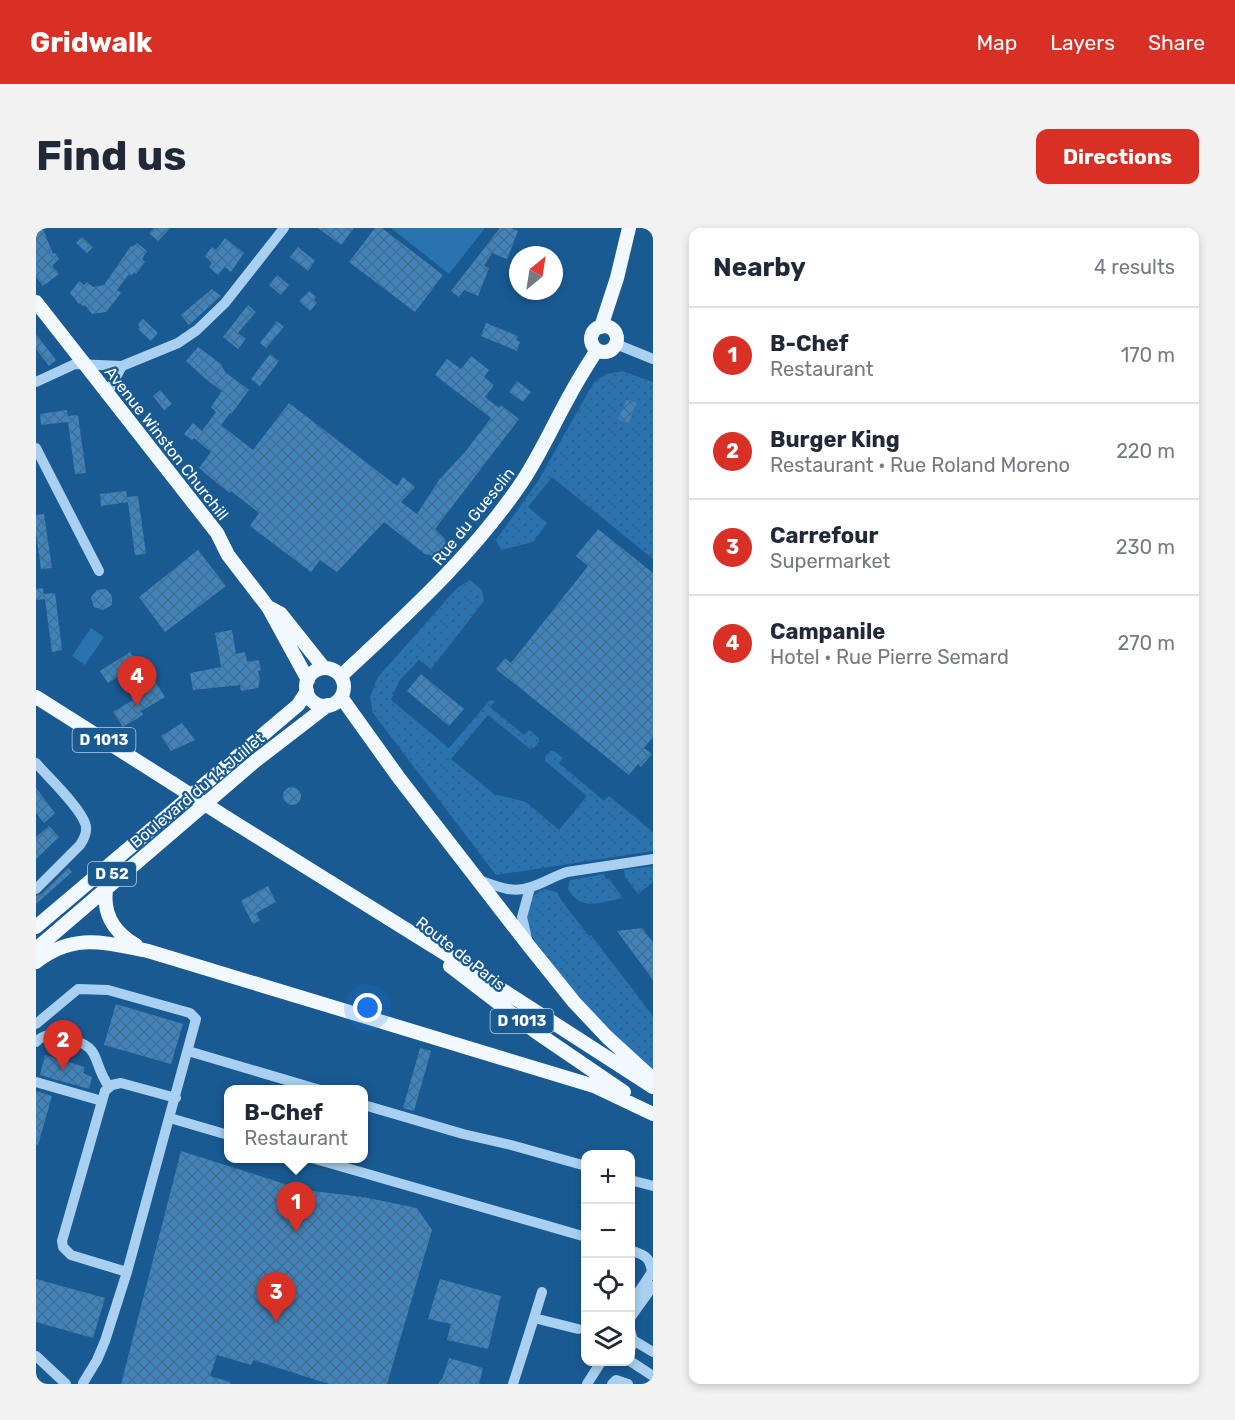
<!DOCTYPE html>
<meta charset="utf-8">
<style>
body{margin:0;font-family:Rubik,sans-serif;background:#f2f2f3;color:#1f2937}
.controls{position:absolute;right:18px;bottom:18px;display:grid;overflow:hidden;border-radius:12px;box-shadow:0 3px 9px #0003}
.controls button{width:54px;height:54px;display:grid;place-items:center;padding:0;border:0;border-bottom:2px solid #e0e1e3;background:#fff;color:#1f2937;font:30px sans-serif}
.compass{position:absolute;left:473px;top:18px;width:54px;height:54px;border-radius:50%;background:#fff;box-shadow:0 3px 9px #0003;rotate:30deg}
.you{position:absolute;left:332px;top:780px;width:21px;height:21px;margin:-15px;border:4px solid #fff;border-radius:50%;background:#1a73e8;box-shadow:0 0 0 9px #1a73e833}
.badge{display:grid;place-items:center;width:39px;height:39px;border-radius:50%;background:#d93025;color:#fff;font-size:20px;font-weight:700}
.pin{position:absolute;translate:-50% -50px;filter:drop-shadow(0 2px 3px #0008)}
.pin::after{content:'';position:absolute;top:32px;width:21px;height:18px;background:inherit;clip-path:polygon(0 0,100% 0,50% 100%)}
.popup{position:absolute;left:188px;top:857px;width:144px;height:78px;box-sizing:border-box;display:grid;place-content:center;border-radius:12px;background:#fff;filter:drop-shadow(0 2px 4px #0005);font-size:20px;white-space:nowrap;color:#747a83}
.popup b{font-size:22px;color:#1f2937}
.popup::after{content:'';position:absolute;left:50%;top:100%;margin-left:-12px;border:12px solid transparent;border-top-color:#fff}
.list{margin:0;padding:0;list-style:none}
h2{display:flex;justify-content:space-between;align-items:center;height:78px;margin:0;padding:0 24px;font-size:26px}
h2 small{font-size:20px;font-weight:400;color:#747a83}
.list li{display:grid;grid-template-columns:39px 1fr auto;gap:18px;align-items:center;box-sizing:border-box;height:96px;padding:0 24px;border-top:2px solid #e0e1e3}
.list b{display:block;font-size:22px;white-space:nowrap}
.list p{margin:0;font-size:20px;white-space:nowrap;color:#747a83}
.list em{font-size:20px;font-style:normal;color:#747a83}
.icon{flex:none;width:33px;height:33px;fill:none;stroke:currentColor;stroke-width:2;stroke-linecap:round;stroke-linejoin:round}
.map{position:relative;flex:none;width:617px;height:1156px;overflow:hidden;border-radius:12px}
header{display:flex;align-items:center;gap:36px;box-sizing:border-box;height:84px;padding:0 30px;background:#d93025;color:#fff}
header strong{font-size:28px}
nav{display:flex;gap:33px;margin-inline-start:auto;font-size:21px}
.intro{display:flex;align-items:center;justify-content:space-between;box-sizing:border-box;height:144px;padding:0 36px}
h1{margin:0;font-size:42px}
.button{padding:15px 27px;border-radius:12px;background:#d93025;color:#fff;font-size:21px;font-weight:700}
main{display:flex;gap:36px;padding:0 36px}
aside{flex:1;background:#fff;border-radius:12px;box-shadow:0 3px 9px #0003}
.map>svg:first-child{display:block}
</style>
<header>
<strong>Gridwalk</strong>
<nav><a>Map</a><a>Layers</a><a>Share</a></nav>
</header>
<div class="intro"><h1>Find us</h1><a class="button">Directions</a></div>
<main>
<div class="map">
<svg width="617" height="1156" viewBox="0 0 617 1156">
<defs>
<pattern id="grass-dots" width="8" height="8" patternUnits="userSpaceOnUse" patternTransform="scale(1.5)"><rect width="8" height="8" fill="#2873b0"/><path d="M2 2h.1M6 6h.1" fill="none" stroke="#3c5e79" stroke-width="1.8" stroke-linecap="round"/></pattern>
<pattern id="building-cross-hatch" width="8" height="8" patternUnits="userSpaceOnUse" patternTransform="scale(1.5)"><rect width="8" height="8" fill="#4184bb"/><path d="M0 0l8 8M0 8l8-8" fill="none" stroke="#456e8f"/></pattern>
</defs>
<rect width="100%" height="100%" fill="#195a93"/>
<!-- grass -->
<path fill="url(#grass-dots)" d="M586 143 617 154V331L516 249 492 279 511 295 497 314 465 322 460 312 502 253 558 154 570 146Z
M434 352 446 362 448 373 395 441 383 432 363 453 355 472 413 520 454 472 459 473 454 479 488 507 493 502 503 510V514L498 520 494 521 452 487 415 531 458 566 490 574 523 602 551 568 509 533V529L514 523H518L527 530 523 535 568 573 573 568 617 604V623L460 647 337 485 334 469 342 449 421 360Z
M617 638V654L602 666 589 649 588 642Z
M568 646 570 651H573L587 670C565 674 545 684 532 661L534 652Z
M508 661 521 664 525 672 553 708 555 707 617 788V843C604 832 590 822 578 810 564 798 553 782 541 768 523 746 460 683 508 661Z"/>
<!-- pitch -->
<path fill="#2873b0" d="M355 0H449L413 46Z
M55 400 68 409 49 437 36 428Z"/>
<!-- building -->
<path fill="url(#building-cross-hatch)" d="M118 0H134L122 13 113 6Z
M282 0H318L305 17Z
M339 0H346L407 47 379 84 313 34Z
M464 0H475L482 3 471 31 456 25 448 38 453 40 442 68 428 62 423 69 415 63Z
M7 1 17 26 19 25 23 31 16 38 23 46 7 58 0 49V6Z
M46 9 57 19 51 25 40 15Z
M189 10 208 25 195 44 189 39 182 47 173 39 176 35 169 28 176 19 180 22Z
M101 15 111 23 106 31 109 34 100 46 98 45 95 48 93 46 81 62 85 65 70 84 56 86 49 77 47 78 44 75 43 76 34 65 43 53 48 57 51 54 57 59 68 57 95 18 97 19Z
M262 19 279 33 272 43 254 29Z
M241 47 253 57 245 67 233 57Z
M176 61 185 68 153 97 145 87Z
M273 63 280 69 278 72 281 75 274 83 263 73Z
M212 77 220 84 202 105 210 111 202 121 187 109Z
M107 91 122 105 115 113 102 101 104 99 102 96Z
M241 93 248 99 230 120 224 115Z
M450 95 482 108 480 112 484 114 481 123 445 108Z
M0 106 20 132 13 138 0 121Z
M162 119 185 136 189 144 213 162 195 186 194 185 185 197 217 222 253 175 361 258 367 249 379 259 365 274 381 286 403 252 429 224 455 190 399 147 411 131 425 141 435 128 453 142 448 149 458 157 449 169 463 180 465 177 483 191 399 301 409 311 410 319 406 325 397 328 389 326 348 294 301 344 284 332 275 344 214 298 223 285 195 263 193 265 163 240 175 224 158 210 156 212 148 206 157 195 166 203 180 184 175 179 186 163 172 153 150 133Z
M234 126 243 133 224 158 215 151Z
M481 153 495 164 487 174 473 164Z
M124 162 136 176 128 182 117 168Z
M591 171 601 175 592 196 582 191Z
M31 182 32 188 42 187 50 245 39 246 32 194 5 197 4 186Z
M90 263 91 269 102 268 110 326 99 327 92 274 65 278 64 266Z
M8 286 16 340 5 341 0 304V287Z
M562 301 617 345V509L608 520 616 526 605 539 602 536 593 547 460 441 469 430 475 435 552 338 540 328Z
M162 322 190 358 129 404 103 369Z
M7 360 8 366 19 365 26 422 16 424 9 371 0 372V361Z
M70 361 76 368V377L67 382 58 379 55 369 61 362Z
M196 402 200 426 209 424 211 434 223 432 225 442 222 443 224 451 222 460 205 463 204 457 157 462 154 445 185 439 179 405Z
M94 424 102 436 72 455 64 443Z
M385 446 428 481 413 498 371 463Z
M119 453 129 469 105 483 107 487 87 499 77 484 97 472 95 469Z
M146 495 159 512 135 523 125 508Z
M247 568a9 9 0 1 1 18 0a9 9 0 1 1-18 0Z
M0 560 19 585 8 595 0 585Z
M13 598 23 609 0 631V609Z
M32 640 36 644 0 676V668L5 666Z
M232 658 240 674 220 685 224 692 217 696 205 673Z
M606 700 617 714V752L581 703Z
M80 776 147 796 135 836 68 817Z
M384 820 395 823 378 883 367 880Z
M9 827 49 839 47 845 56 849 53 861 4 847Z
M0 863 16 868 2 917 0 916Z
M145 923 268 962 327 969 381 980 396 1002 351 1156H293L217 1132 215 1137 181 1127 174 1148 194 1154V1156H85Z
M0 1051 69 1070 57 1110 0 1094Z
M404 1051 465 1068 452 1121 411 1112 415 1096 392 1091Z
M413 1130 447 1140 443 1156H402L407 1149Z"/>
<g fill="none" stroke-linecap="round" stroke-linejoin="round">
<!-- minor -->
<path stroke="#a9d0f0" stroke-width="10" d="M580 116 617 131
M0 154 39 136 86 138 142 115 161 102 189 75 248 0
M71 166 86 138
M0 220 63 343
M0 535C12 549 43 578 49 595 52 602 48 611 44 617L0 661
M443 652C460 658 477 666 495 659 508 655 518 648 531 644L617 631
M492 715 486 689 494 660
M0 796 42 761 72 762 154 785 160 791 91 1044 69 1113 61 1132 47 1155
M0 814C7 806 16 806 25 808 69 819 53 829 73 859
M152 823 284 862
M0 854 66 873
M328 877 427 906 475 917 550 938
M134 890 192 907
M276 930 550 1009
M594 952 617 958
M594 1022C609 1027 614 1029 616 1044L594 1077
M91 1044 35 1027 27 1019 26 1013 69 863 76 857 85 855 140 870
M498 1090 506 1064
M594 1090 617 1058
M594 1102 597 1112 594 1122
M597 1112 617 1124
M0 1128 30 1156
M594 1133 617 1148
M477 1156 498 1090 542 1101
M551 1156 565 1134
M576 1156 580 1152 592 1156"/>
<!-- major -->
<path stroke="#f2f8ff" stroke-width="14" d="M0 74 181 305 192 327 232 379 272 452
M555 111a13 13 0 1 1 26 0a13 13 0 1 1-26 0Z
M565 99 581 50 593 0
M234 380 245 386 288 440
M270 459a19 19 0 1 1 38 0a19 19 0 1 1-38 0Z
M305 448C370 387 436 328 486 254 505 225 518 195 535 165 543 150 552 136 561 122
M0 469 136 555
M305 469 363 550 493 718 538 774 571 809 617 851
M191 590 437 743 617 859
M71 656C65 684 77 704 100 717
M0 699 262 477 271 463
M0 721 218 534 292 477
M0 734C38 704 69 715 112 723L558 858 617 886
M414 738 500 804 588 864"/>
<!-- major-bridge -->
<path stroke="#f2f8ff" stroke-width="14" d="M136 555 191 590"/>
</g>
<g text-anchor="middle" stroke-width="4.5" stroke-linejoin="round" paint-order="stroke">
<!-- shield labels -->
<g fill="#195a93" stroke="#bacedf" stroke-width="1.5">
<rect x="36.5" y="500" width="63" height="24" rx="4.5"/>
<rect x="52" y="634" width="48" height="24" rx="4.5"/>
<rect x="454.5" y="781" width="63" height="24" rx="4.5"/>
</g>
<g font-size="15" font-weight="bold" fill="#fff">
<text x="68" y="517">D 1013</text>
<text x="76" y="651">D 52</text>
<text x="486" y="798">D 1013</text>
</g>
<!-- street labels -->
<g font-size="16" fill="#fff" stroke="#195a93">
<text transform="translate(131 215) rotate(52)" y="6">Avenue Winston Churchill</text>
<text transform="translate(437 288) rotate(-51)" y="6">Rue du Guesclin</text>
<text transform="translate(161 562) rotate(-40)" y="6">Boulevard du 14 Juillet</text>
<text transform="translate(425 725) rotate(38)" y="6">Route de Paris</text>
</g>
</g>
</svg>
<div class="controls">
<button>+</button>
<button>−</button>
<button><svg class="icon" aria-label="locate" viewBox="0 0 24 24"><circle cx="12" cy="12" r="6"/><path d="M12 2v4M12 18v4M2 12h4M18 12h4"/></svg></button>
<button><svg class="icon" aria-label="layers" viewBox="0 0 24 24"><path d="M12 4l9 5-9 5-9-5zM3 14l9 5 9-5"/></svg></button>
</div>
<svg class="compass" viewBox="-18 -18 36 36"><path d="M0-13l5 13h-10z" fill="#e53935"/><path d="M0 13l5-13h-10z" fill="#747a83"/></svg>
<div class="you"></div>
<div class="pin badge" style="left:260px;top:1004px">1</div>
<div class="popup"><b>B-Chef</b>Restaurant</div>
<div class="pin badge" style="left:27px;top:842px">2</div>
<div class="pin badge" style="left:240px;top:1094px">3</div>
<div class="pin badge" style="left:101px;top:478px">4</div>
</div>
<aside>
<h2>Nearby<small>4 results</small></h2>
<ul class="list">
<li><span class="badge">1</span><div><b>B-Chef</b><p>Restaurant</p></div><em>170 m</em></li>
<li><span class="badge">2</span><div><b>Burger King</b><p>Restaurant · Rue Roland Moreno</p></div><em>220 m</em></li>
<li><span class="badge">3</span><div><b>Carrefour</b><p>Supermarket</p></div><em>230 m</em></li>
<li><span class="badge">4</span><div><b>Campanile</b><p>Hotel · Rue Pierre Semard</p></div><em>270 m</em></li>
</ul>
</aside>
</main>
